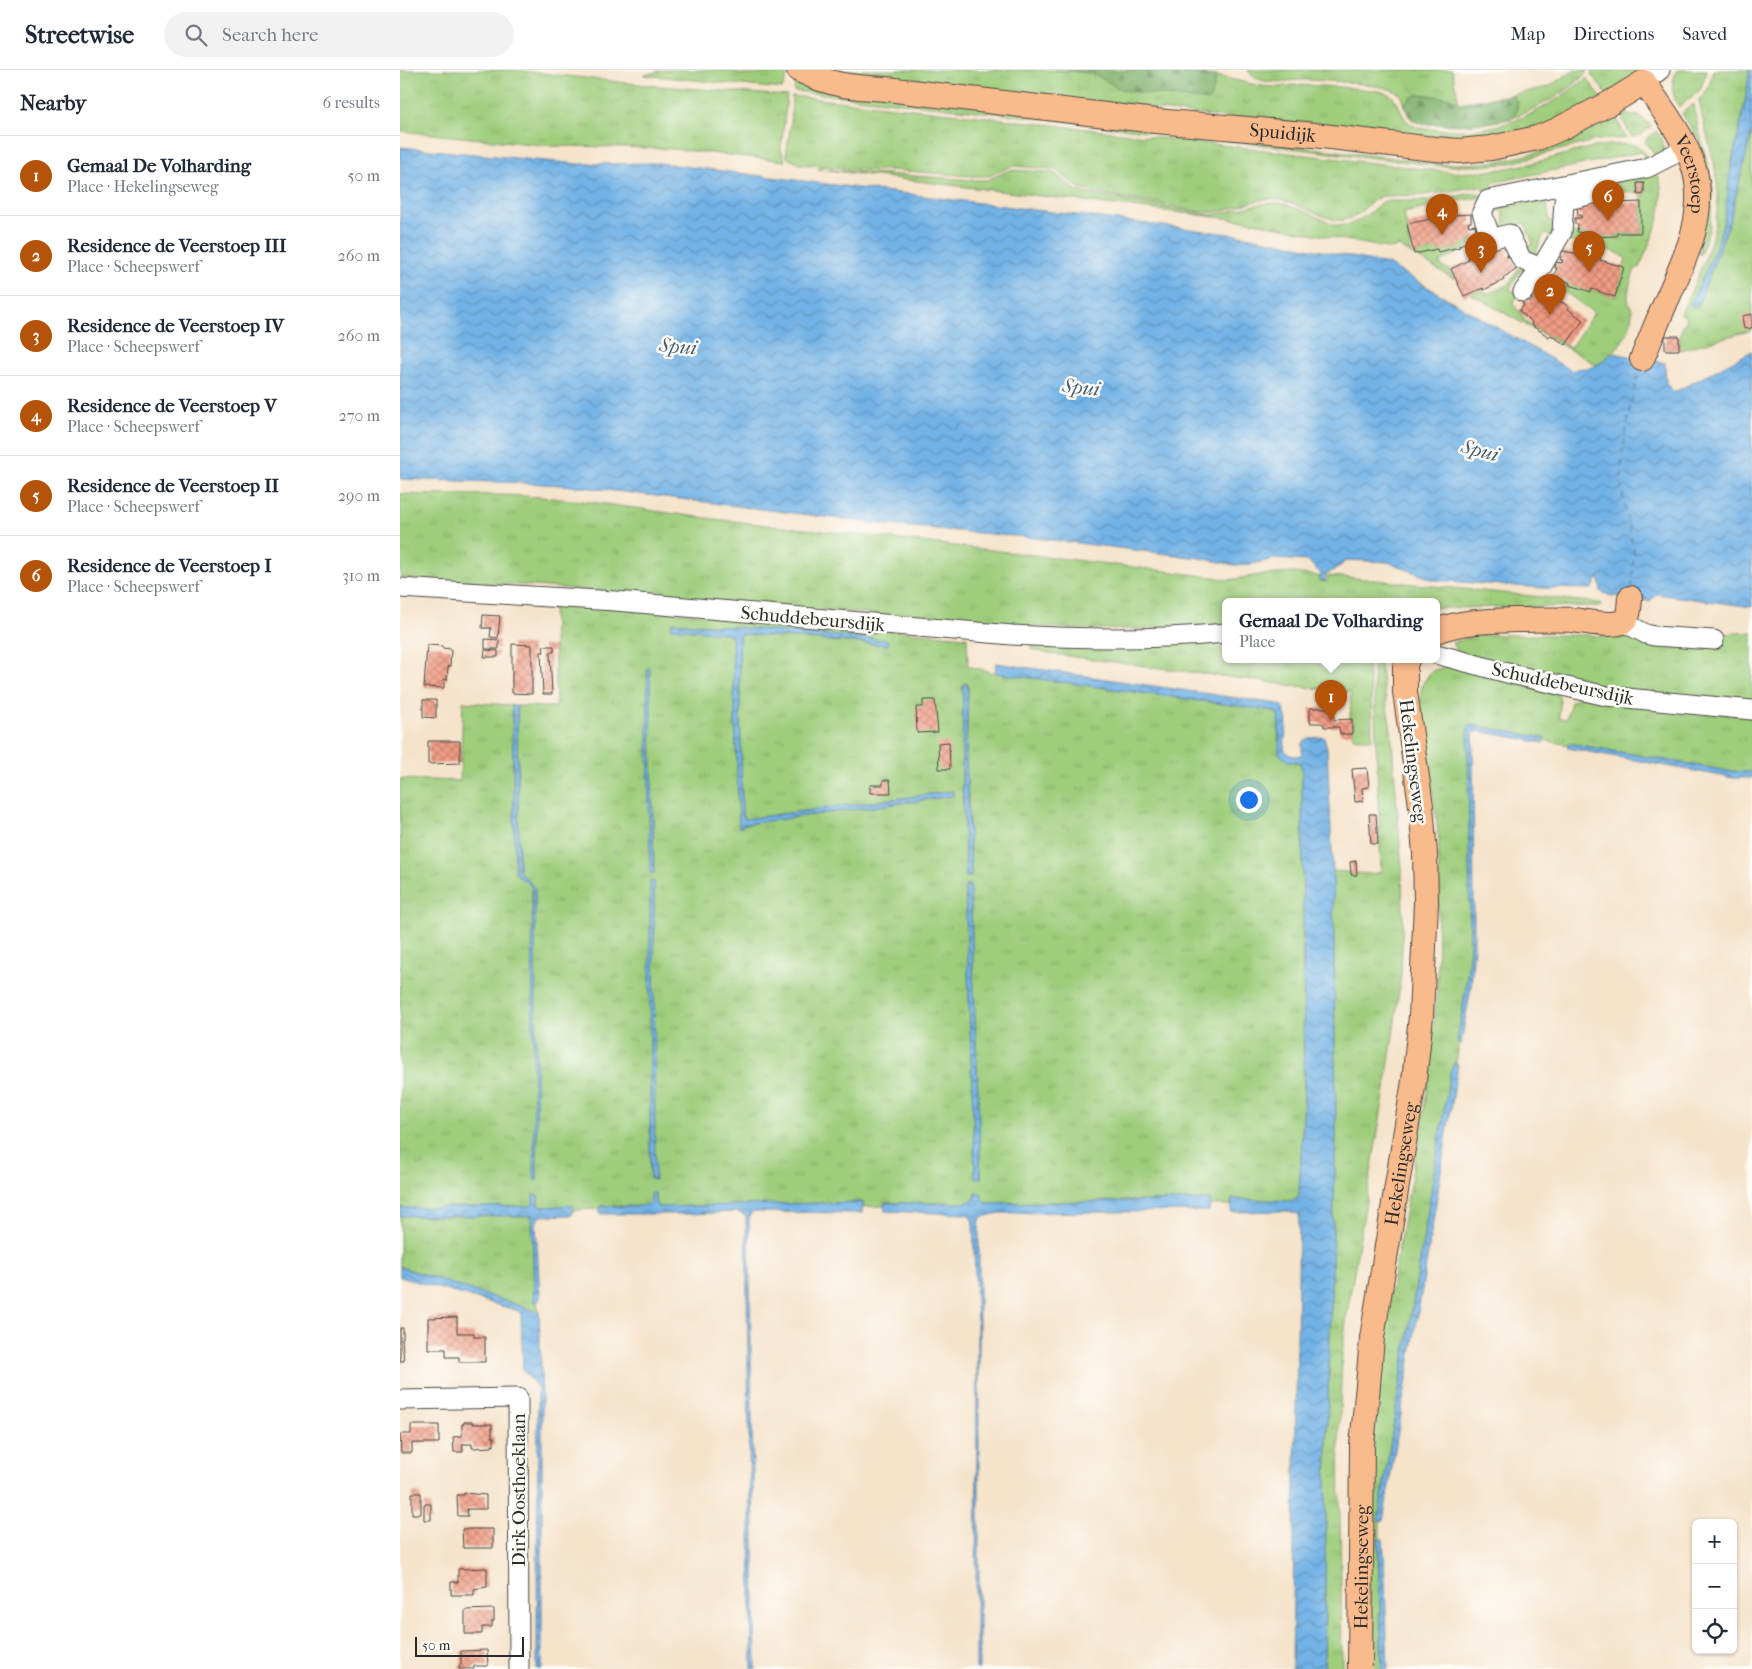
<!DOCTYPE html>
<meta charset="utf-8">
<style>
body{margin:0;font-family:"IM FELL French Canon",serif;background:#f2f2f3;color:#1f2937}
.controls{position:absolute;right:15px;bottom:15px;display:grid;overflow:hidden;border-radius:8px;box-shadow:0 1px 4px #0004}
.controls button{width:45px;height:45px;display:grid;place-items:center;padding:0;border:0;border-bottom:1px solid #e0e1e3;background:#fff;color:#1f2937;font:25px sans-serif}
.scale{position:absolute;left:15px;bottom:12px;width:109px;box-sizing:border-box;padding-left:5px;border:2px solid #2b2b2b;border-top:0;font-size:14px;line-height:18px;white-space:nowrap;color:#2b2b2b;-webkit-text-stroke:4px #fdfcf7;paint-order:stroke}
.you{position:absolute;left:848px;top:729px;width:18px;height:18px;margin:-12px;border:4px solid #fff;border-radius:50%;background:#1a73e8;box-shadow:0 0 0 8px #1a73e833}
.badge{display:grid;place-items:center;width:32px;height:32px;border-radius:50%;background:#b45309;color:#fff;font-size:16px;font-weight:700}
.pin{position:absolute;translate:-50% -41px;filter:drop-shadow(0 1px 2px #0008)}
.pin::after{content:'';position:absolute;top:26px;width:18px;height:15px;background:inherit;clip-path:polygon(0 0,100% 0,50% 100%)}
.popup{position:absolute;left:822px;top:528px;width:218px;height:65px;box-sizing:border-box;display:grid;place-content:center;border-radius:8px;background:#fff;filter:drop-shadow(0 1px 4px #0005);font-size:16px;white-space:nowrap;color:#747a83}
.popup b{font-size:19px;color:#1f2937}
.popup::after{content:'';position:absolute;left:50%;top:100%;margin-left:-10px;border:10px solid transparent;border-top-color:#fff}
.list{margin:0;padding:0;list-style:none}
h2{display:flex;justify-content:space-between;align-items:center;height:65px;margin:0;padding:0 20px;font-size:21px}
h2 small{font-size:16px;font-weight:400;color:#747a83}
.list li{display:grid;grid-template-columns:32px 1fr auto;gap:15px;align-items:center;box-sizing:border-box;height:80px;padding:0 20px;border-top:1px solid #e0e1e3}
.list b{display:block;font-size:19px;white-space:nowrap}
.list p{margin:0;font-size:16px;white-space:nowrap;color:#747a83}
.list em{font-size:16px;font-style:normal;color:#747a83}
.icon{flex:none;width:28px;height:28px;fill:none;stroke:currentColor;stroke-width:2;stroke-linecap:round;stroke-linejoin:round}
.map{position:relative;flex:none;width:1352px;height:1599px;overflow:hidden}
header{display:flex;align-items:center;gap:30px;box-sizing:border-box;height:70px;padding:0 25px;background:#fff;border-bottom:1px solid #e0e1e3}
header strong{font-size:24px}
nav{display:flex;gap:28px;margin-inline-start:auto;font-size:18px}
.search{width:350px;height:45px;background:#f2f2f3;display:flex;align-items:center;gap:12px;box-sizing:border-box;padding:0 18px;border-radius:28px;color:#747a83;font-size:19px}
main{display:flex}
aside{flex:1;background:#fff}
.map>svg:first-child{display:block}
</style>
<header>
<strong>Streetwise</strong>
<div class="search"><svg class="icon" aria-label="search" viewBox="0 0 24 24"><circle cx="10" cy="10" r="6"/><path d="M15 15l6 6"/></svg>Search here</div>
<nav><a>Map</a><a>Directions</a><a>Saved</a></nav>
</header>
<main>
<aside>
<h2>Nearby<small>6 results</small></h2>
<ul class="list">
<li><span class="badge">1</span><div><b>Gemaal De Volharding</b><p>Place · Hekelingseweg</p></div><em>50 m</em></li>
<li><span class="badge">2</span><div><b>Residence de Veerstoep III</b><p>Place · Scheepswerf</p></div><em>260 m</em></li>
<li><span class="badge">3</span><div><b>Residence de Veerstoep IV</b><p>Place · Scheepswerf</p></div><em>260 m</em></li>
<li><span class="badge">4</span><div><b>Residence de Veerstoep V</b><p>Place · Scheepswerf</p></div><em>270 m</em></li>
<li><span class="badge">5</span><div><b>Residence de Veerstoep II</b><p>Place · Scheepswerf</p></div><em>290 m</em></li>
<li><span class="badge">6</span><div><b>Residence de Veerstoep I</b><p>Place · Scheepswerf</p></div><em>310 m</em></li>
</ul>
</aside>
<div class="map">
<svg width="1352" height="1599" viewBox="0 0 1352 1599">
<defs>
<pattern id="grass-tufts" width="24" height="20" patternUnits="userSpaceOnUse" patternTransform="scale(1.25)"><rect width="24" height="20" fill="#9ecd7b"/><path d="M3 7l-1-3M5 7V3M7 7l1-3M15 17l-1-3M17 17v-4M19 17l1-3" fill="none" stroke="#88b06a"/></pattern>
<pattern id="forest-firs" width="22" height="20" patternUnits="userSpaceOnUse" patternTransform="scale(1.25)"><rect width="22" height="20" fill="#7eb06b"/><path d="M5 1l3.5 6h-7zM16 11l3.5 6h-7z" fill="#678f58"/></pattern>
<pattern id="water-waves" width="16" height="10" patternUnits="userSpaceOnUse" patternTransform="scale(1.25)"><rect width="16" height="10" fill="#72b2e6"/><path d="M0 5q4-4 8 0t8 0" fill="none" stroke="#5e91bb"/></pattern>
<pattern id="building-cross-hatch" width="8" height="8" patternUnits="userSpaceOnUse" patternTransform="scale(1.25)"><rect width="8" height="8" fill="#f29c84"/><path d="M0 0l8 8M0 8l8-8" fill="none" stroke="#c47f6c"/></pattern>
</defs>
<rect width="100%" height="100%" fill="#fdfcf7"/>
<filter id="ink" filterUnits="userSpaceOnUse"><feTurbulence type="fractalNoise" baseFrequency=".02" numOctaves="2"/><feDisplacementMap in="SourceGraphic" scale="10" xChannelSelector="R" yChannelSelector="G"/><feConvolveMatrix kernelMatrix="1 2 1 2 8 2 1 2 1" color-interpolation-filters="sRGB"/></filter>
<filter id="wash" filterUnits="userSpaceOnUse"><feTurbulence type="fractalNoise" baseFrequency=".0096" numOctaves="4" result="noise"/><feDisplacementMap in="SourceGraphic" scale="20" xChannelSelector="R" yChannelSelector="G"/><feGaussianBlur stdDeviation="1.12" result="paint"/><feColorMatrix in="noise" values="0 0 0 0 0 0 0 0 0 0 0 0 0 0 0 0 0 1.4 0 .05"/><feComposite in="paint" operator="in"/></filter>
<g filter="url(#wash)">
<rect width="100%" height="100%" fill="#f5e3ca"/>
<!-- grass -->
<path fill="url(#grass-tufts)" stroke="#647c53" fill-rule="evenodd" d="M0 0H115L236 14 387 26 381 79 385 91 273 79 225 77 152 76 0 61Z
M265 0H329L343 5H356L371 0 389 1 382 19 244 5Z
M448 0H655L692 3 722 20 814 18 816 6C834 9 853 16 872 17 880 18 887 15 895 15 922 16 951 17 978 21 1006 25 994 46 1014 56 1024 61 1037 59 1048 60 1107 62 1142 42 1187 8L1202 29 1156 55 1061 75 467 6Z
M848 0H1052L1059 33C1041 23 1024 29 1005 33V36C1004 33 1003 28 1001 25 991 13 920 10 902 10 886 10 857 18 848 0Z
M1175 0H1188C1171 23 1138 36 1113 48 1118 40 1120 30 1110 25L1148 17Z
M1194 0H1242L1229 11 1207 25 1191 4Z
M1277 0H1307L1300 20 1279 37C1271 23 1270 14 1277 0Z
M1313 0H1349C1347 30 1339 60 1332 90 1328 112 1328 135 1322 158 1315 184 1301 210 1290 235L1297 238 1329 153 1352 61V260L1280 280 1279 266 1287 248 1281 244C1299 202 1323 160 1317 112 1314 84 1303 58 1299 29 1308 22 1311 11 1313 0Z
M396 8 861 72 1045 94C1115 95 1154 80 1215 47H1216L1226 68 1197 70 1111 93 1081 96H1041L595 43 394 21Z
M392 26 577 46 1049 102C1079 104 1107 99 1137 92 1166 85 1208 69 1238 76L1250 89 1246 93 1242 82 1092 113 1094 124H1090L1080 116 1024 125 982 126C968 131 961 147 944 150 922 152 896 129 871 129 852 129 835 140 816 142 799 143 782 138 766 135 739 131 711 126 684 120L673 114 658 101 651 99 612 96 589 106H573L492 100H461L400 94 389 89 386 86 391 53Z
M1294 34 1298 58 1310 102 1313 118 1310 156 1300 185 1298 183 1306 100 1296 66 1282 43Z
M1227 44 1239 46 1252 56 1240 65 1232 67 1227 59 1221 45Z
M1256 61 1262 69 1264 81 1257 88 1245 72 1247 68Z
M418 99 573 110H587L610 100 648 102 656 104 674 119 684 123 811 145C833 143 854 132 876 133 883 133 889 135 895 138 939 153 939 170 981 133L985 131H1025L1075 123 1080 124 1082 127 1058 131 1057 129 1026 136 1027 138 1004 143 1012 184 1037 179 1038 182 1060 177 1059 175 1077 169 1078 172 1075 174 1074 173 1064 178V180L1040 192 1042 197 1049 199 1054 209 998 176 992 179 848 151Z
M1257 102C1270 135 1252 168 1239 198L1235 199C1232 209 1227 219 1228 230 1229 234 1232 237 1232 241 1232 266 1215 282 1197 295L1071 224 1082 219 1086 224 1108 215 1119 198 1131 201H1120L1109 220 1119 222 1113 234 1121 244 1123 249 1149 267 1151 265 1170 278 1194 243 1157 216 1155 217 1143 209 1142 205 1191 222 1192 220 1216 227 1226 189 1220 184 1183 171 1179 174 1166 170 1167 163 1193 165 1194 167H1217L1218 164H1242V125H1245L1244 112H1236L1237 123H1234L1233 122 1217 121 1215 118 1216 112Z
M1155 126V129L1147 130 1149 150 1158 153 1154 166 1144 164 1136 182 1141 189 1138 190 1122 179 1133 174 1125 153 1098 162 1094 157 1105 155 1102 140 1091 142 1092 136 1105 133 1108 137 1136 131V127Z
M0 424C47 426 93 423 140 427 207 432 273 445 340 452 498 469 656 487 813 507L829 510 859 505 893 503 919 506V511L927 512 928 506 955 508 1201 533V536L1036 538V532H826V554L748 559H672L557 551 135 516 0 508Z
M153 532 567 567 568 596 595 603 875 641 879 647 878 669 888 691 899 692 902 698 904 1027 899 1125 897 1129 891 1131 832 1129 831 1135H810V1130L587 1133 576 1123 575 1129 572 1132 565 1133H485V1136L463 1137V1132L258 1137 255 1131V1124L249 1134 244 1136H200V1139L173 1140 172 1135 143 1137 138 1135V1125H133V1133L132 1136 0 1138V709L60 711 63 632 112 635 115 800C120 811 127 809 132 819L137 1110 135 818 119 801 117 636 156 637ZM272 552 488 571 487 575 341 564 339 566 342 745 345 749 553 721V726L346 754 339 757 332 566 324 563 272 558ZM248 598 250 599 254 803 250 802ZM565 613 568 614 566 686 571 807H566L562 707 563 614ZM251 811 254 812V1110L250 1109ZM566 815 570 816 581 1108Z
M1352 562V633L1220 619 1070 586 1057 582 1052 573 1071 566 1081 565H1187L1243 569Z
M826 570V590H967L971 623 972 670 953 667V649H950L951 623 652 584 631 579V574Z
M973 590H979L991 660 1002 798 1003 849 1001 904 996 945 984 1026 947 1243 942 1286 939 1371 942 1599H924L927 1361 936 1063 933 801 970 804 981 802Z
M1049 596 1156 622C1163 630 1159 638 1159 648L1166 649 1171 632 1178 627 1352 647V702L1328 701 1169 673 1168 675 1144 670 1145 668 1070 655V877L1066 917 1057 972 1059 974 1056 993H1054L1050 1003 978 1451H980V1469H978V1482L982 1599H969V1402L987 1242 1028 1016 1037 919 1039 772 1031 704 1021 645 1020 629 1022 615 1029 604 1034 600Z
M127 1145 132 1146 133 1150 134 1232 137 1233 139 1242 0 1197V1146Z"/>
<!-- forest -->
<path fill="url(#forest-firs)" stroke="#546e4b" d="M655 0H758L816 6 814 18 809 31 722 20 692 3Z
M1020 24 1051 28 1059 33 1110 25C1120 30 1118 40 1113 48 1088 54 1065 56 1040 54 1032 54 1023 55 1016 52 1009 49 1005 41 1005 33 1010 28 1013 25 1020 24Z"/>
<!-- water -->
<path fill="url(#water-waves)" stroke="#4e6e88" d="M1349 0H1352V61L1329 153 1297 238 1290 235C1301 210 1315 185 1322 158 1328 137 1327 115 1332 94 1338 63 1347 32 1349 0Z
M0 77 178 94 258 93 845 166 988 194 1172 301C1180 297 1180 299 1188 298 1197 297 1206 288 1213 283L1265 293 1266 313 1273 323 1352 281V537L1257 524 1250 531 1212 526 1201 522 1199 507 1192 519 1143 518 1034 510 988 492 947 490 943 494 926 505 925 511 920 510 921 504 908 491 874 489 852 494 835 495 800 488 636 468 490 455 183 417C122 411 61 412 0 409Z
M272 552 488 570V575L341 564 339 566 342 745 345 749 553 721V726L346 754H343L342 758 339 757 332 566 324 563 272 558Z
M596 593 878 634 883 636 887 651 884 679C888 686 895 688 902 684V673L909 668 924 667 927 678 933 801 936 1063 927 1361 924 1599H892L899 1144 887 1141 831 1142 832 1129 891 1131 897 1129 899 1125 904 1027 902 698 899 692 888 691 879 684V647L875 641 595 603Z
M247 598H250L254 804 250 803Z
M563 614H568L566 686 571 807H566L562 707Z
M112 635 117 636 119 801 135 818 137 1110 135 1111 134 1109 132 819C128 810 118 810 115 800Z
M1070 655 1145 668 1144 673 1079 661 1075 662 1073 664 1074 878 1071 917 1061 974 1057 972 1066 917 1070 877 1068 657Z
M1168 673 1328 701 1352 702V708H1333L1168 678Z
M250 811H254L255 1110 250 1109Z
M565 815H570L581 1108H575Z
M1054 993 1058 994 1027 1189 983 1451H978L1050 1003Z
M251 1123H255V1131L258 1137 463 1132 462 1143 355 1142 351 1143 349 1147 356 1599H352L346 1146 338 1142 287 1144H200V1136L234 1137 249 1134 251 1130Z
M576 1123H581L583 1130 587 1133 810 1130 809 1141 600 1143 581 1147 579 1154V1599H576V1571L577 1255 573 1152 570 1146 566 1144 485 1141 484 1133H565L575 1129Z
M133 1125H138V1135L143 1137 173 1135 172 1145 141 1146 138 1149 136 1154 140 1228 137 1233 134 1232 132 1146H0V1138L131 1136 133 1133Z
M0 1197 139 1242 142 1328V1599H137L138 1318 123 1300 121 1244 119 1241 0 1207Z
M978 1469H983L984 1484 988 1599H982Z"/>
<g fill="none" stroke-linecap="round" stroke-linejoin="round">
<!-- ferry -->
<path stroke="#445a6c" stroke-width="1" stroke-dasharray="6 5" stroke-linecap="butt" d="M1232 517 1234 482 1224 432 1221 413 1222 388 1229 343 1239 300"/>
</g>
<g id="blocks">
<!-- building -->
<path fill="url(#building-cross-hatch)" d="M1237 113H1244V124L1238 125Z
M1216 130V133L1241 132V163H1217V166L1194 167V164L1177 162 1178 154H1175V148H1181V145H1178L1177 136 1194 133V131Z
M1053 142 1054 145 1071 144V152L1068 153 1069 156 1075 155 1076 161H1073L1076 169 1059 175 1060 177 1038 182 1037 179 1014 184 1007 154 1031 149V147Z
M1106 175 1109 183 1106 184 1107 187 1113 184V191L1117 198 1103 208 1104 210 1084 220 1083 218 1064 226 1051 199 1069 190 1068 188 1088 178 1089 180Z
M1162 181 1179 184V181L1201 187 1200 190 1224 197 1215 227 1192 219 1191 222 1169 215 1170 213 1154 206 1157 198H1155L1156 192 1162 193 1163 190H1160Z
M1133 220 1149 227 1151 225 1169 237 1168 239 1183 250 1166 275 1151 265 1149 267 1131 255 1132 252 1119 241 1124 235 1122 233 1125 228 1130 232 1132 229 1130 227Z
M1352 244V258L1344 259 1342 246Z
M1265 266H1279V280H1265Z
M83 545 100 546 98 568 90 567 91 558H82Z
M85 569 99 570V579H85Z
M112 574 132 575V624L112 623Z
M27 575 42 576V578L51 579 50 597 48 596 47 610 44 609V618L24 617Z
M143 576H154V582H150L152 624H143L141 582H144Z
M85 580 98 581V587H84Z
M23 630H36V648L23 647Z
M523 630H535L538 662 517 663 516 637H523Z
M910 638H934V650L952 649V664H940L939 657H924V655L921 653H910Z
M28 671H60V693L28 694Z
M549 672 550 699H539L538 673Z
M967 698 969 717 962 718 963 731 955 732 952 699Z
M483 710H490L491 723H470V715H483Z
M969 744H976L978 774H971Z
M956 791 957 805H951L950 792Z
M57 1247V1263H74V1267H85V1292H59V1287H46V1279H28V1248Z
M0 1258H3V1269H2L4 1291H0Z
M64 1352H73V1354H92V1367H94V1376L92 1375V1377L72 1378V1374H62L63 1382H54L53 1367 62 1366V1354H64Z
M11 1355H39V1373H12V1383H1L0 1364H11Z
M12 1423H21V1444H12Z
M64 1423 86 1425V1439H67L68 1446H58L57 1425H64Z
M24 1434H31V1450H24Z
M62 1459H93V1478H63Z
M87 1498V1517L74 1519V1525H51V1512H58V1499Z
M94 1539V1551H92V1557H82V1564H65V1540Z
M87 1580 88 1596H74V1599H59V1595H61V1581Z"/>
</g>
</g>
<g filter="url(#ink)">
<use href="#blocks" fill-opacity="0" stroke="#494743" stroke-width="1"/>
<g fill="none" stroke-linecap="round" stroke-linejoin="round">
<defs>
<path id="minor" d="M1244 12 1260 0
M1208 107 1205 121 1164 131 1162 162 1141 198 1122 190 1109 164 1091 169 1082 142 1088 130 1247 98 1286 78
M1123 222 1141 198
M0 518 215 531 612 565C684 569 755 570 826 563
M1223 552 1246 564 1254 566 1314 570
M1036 584 1111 604 1206 626 1352 640
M0 1330 118 1328 119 1599"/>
<g id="major">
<path id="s1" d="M399 0C432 16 451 17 487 19L756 51 905 64 1025 78 1059 81 1091 78 1137 68 1155 61 1210 33 1244 12C1262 39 1284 66 1294 98 1307 143 1287 184 1269 225 1259 247 1251 268 1242 289"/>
<path d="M1036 561C1062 551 1087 551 1115 550 1134 550 1153 549 1172 550 1185 551 1210 557 1222 552 1230 548 1229 536 1230 528"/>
<path id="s2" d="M960 1599 962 1375 968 1315 972 1268 1014 1011 1021 946 1026 832 1025 784 1021 736 1005 622V596L1007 590"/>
</g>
</defs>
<!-- minor casing -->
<use href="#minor" stroke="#494743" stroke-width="21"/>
<!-- major casing -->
<use href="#major" stroke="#494743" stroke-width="26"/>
<!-- minor -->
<use href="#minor" stroke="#fff" stroke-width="19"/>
<!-- major -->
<use href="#major" stroke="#fabb8c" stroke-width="24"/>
</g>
</g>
<g text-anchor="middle" stroke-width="5" stroke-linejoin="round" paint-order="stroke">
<!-- street labels -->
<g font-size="19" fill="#2b2b2b" stroke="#fdfcf7">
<text dy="7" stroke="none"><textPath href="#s1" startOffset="489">Spuidijk</textPath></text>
<text dy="7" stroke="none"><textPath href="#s1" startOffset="972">Veerstoep</textPath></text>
<text transform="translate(413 548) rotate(5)" y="7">Schuddebeursdijk</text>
<text transform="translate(1163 613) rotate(12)" y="7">Schuddebeursdijk</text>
<text transform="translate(1014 691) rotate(83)" y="7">Hekelingseweg</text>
<text dy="7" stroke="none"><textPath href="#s2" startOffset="508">Hekelingseweg</textPath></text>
<text transform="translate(118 1420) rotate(-90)" y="7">Dirk Oosthoeklaan</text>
<text dy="7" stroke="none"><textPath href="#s2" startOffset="102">Hekelingseweg</textPath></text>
</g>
<!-- water labels -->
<g font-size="20" font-style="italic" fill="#445a6c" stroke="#fdfcf7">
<text transform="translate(278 276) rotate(5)" y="7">Spui</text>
<text transform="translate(681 317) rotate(6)" y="7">Spui</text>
<text transform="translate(1080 380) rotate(15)" y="7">Spui</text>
</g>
</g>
</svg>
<div class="controls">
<button>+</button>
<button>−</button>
<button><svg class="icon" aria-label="locate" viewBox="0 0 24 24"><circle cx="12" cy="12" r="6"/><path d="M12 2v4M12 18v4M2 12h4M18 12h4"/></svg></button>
</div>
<div class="scale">50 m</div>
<div class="you"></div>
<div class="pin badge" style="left:931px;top:651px">1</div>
<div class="popup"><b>Gemaal De Volharding</b>Place</div>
<div class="pin badge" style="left:1150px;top:245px">2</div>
<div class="pin badge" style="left:1081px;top:203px">3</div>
<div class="pin badge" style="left:1042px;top:165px">4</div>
<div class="pin badge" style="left:1189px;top:202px">5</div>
<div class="pin badge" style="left:1208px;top:151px">6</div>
</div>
</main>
